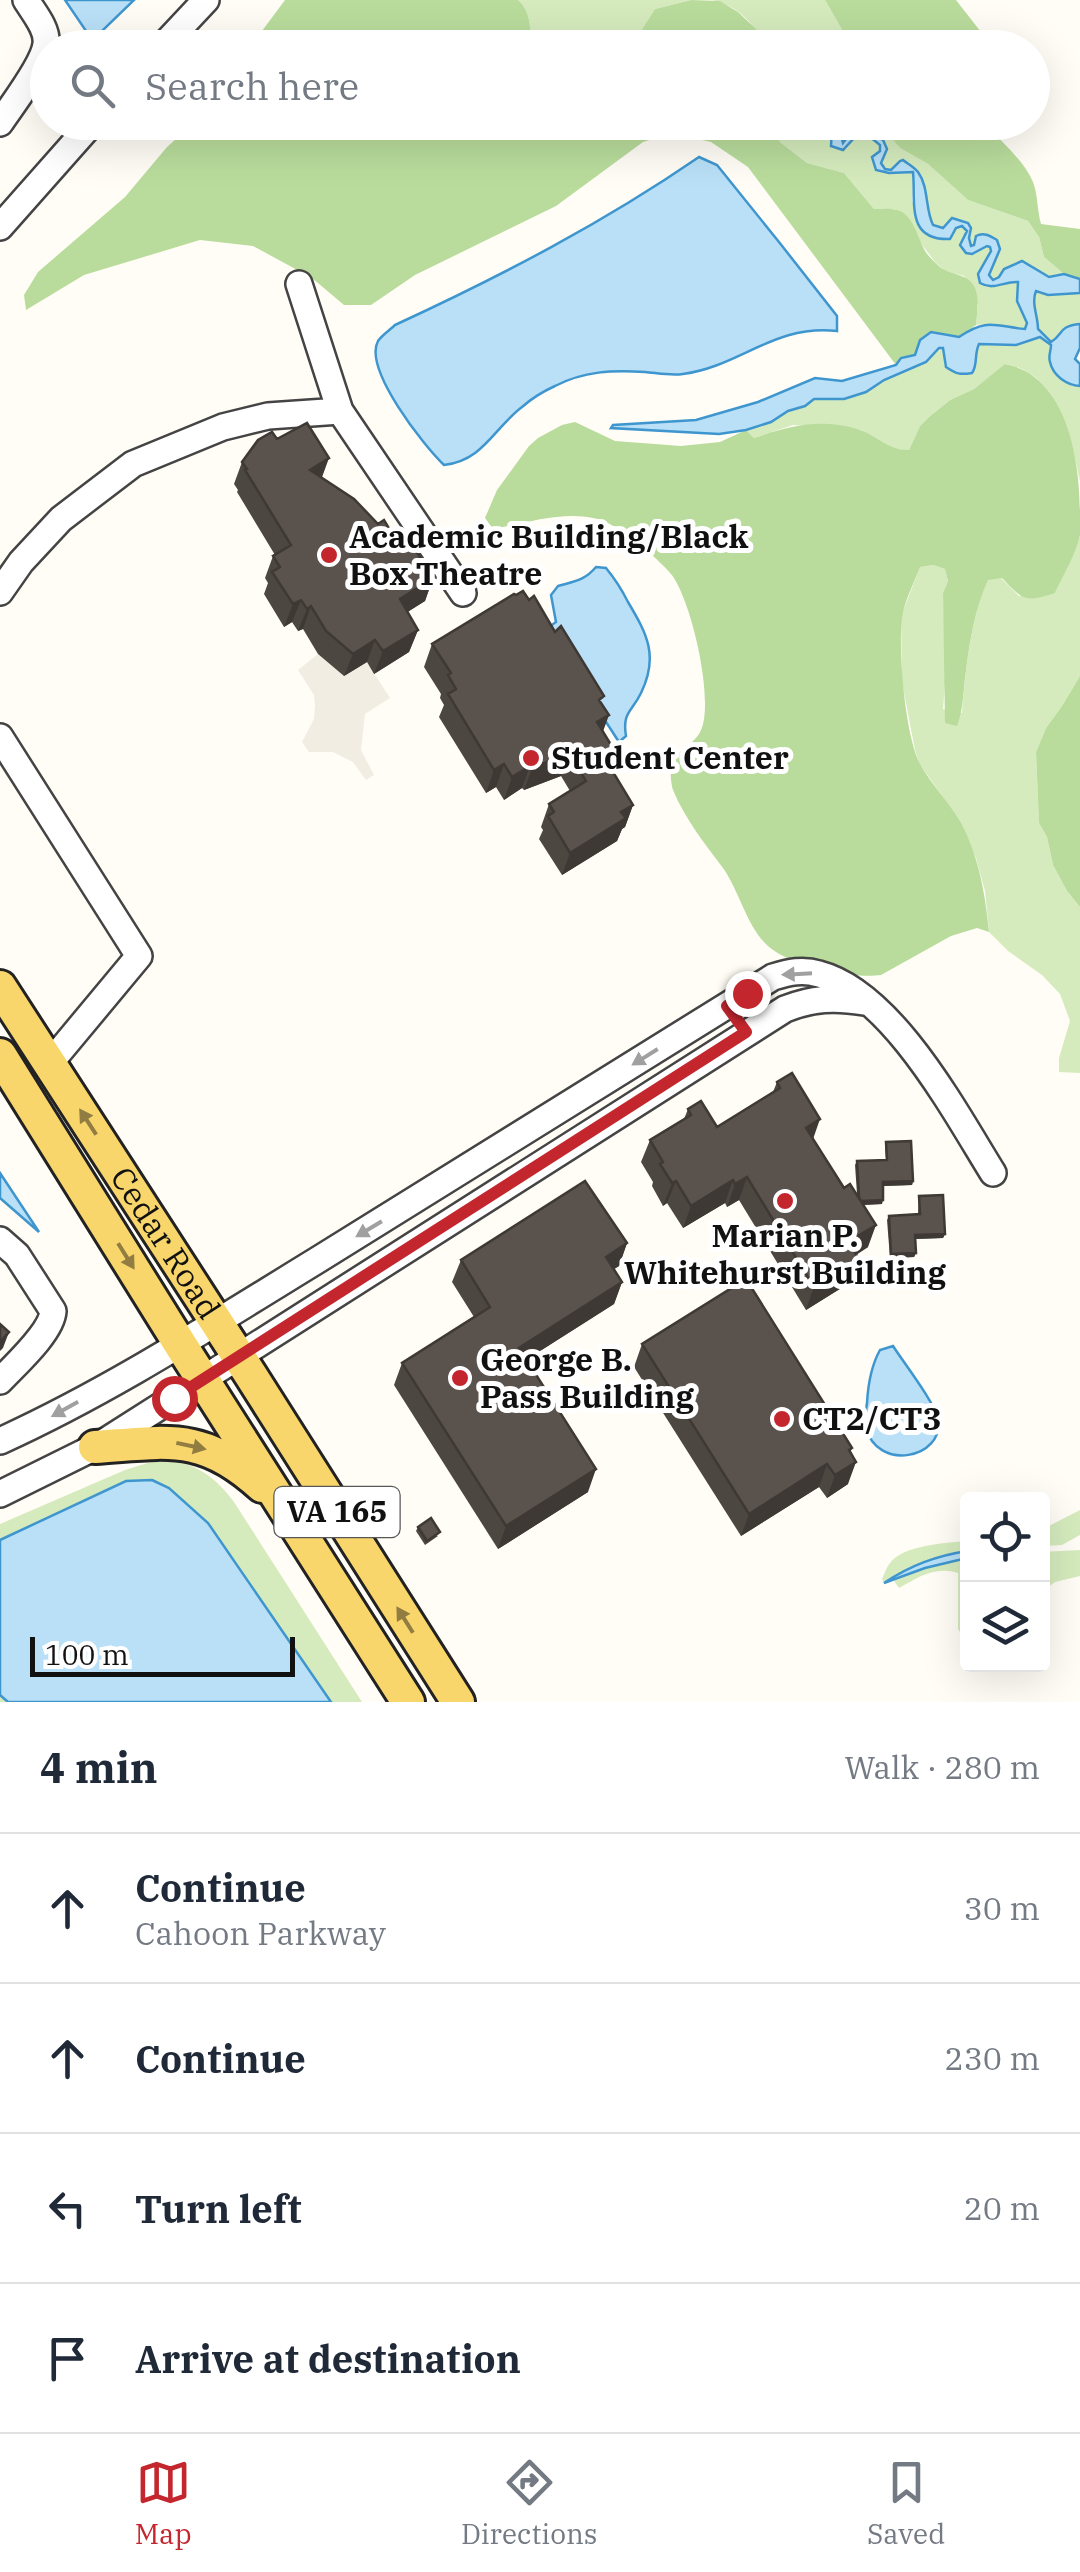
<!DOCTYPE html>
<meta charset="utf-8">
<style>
body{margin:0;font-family:"IBM Plex Serif",serif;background:#f2f2f3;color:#1f2937}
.controls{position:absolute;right:30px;bottom:30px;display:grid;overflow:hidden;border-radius:10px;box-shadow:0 10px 40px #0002}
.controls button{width:90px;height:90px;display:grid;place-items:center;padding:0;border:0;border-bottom:2px solid #e0e1e3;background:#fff;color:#1f2937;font:50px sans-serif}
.scale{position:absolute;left:30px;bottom:25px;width:265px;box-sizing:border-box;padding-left:10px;border:5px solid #111;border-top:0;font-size:28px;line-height:35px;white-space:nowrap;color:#111;-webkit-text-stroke:8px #fff;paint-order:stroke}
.stop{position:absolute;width:30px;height:30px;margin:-22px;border:8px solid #c4262e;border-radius:50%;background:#fff}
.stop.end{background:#c4262e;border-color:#fff;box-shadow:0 2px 10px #0008}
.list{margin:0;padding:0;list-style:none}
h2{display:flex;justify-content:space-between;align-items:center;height:130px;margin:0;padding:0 40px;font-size:42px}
h2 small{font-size:32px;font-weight:400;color:#747a83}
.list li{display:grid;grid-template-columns:65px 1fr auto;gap:30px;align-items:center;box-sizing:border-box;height:150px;padding:0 40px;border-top:2px solid #e0e1e3}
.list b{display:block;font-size:38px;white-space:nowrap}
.list p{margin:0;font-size:32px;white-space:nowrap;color:#747a83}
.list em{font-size:32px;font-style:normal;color:#747a83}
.icon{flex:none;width:55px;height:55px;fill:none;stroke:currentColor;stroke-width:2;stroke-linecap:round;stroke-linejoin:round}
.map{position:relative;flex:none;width:1080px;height:1702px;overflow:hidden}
.search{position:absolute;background:#fff;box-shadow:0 10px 40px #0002;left:30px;right:30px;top:30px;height:110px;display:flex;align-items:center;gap:25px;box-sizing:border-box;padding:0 35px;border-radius:55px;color:#747a83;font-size:38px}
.sheet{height:730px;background:#fff}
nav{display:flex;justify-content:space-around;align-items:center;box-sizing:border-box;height:140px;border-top:2px solid #e0e1e3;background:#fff;font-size:28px;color:#747a83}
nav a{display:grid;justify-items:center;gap:5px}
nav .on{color:#c4262e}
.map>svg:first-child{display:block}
</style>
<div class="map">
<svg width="1080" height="1702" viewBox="0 0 1080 1702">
<rect width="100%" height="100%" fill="#fffdf5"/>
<!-- green -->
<path fill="#d5ebbd" d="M518 0H691L655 9 631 48 531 47C530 31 532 12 518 0Z
M712 0H825L852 47H763C756 24 737 5 712 0Z
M774 123H890L892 139 900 148 928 164 968 200 1028 221 1039 237 1044 257 1064 274 1049 277 1021 261 993 280 989 275 1000 249 976 236 974 245 971 247 968 223 943 228 933 225C918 194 935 182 900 161L891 170C877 167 882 152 883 140L860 128 849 135 843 144 841 142 842 133 830 136 846 149 856 136H869L880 144V151L872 158 889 173 913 172 912 201 931 237 962 226 967 231 972 253 987 246 990 247 991 250 978 274 996 287 1015 281 1018 282 1017 301 1028 323 1025 329 986 324 976 325 978 305 964 276 945 271 935 262 895 209H874L844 173 807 163 780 142 776 136Z
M1035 291 1048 295 1080 293V324C1067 325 1060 329 1054 341L1051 342 1038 329C1038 315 1032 304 1035 291Z
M1040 337 1051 345 1072 386H1080V481C1071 436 1059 374 1006 364L974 389 950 400 929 417 920 426 909 450 896 451 861 430 793 425 754 438 746 430 771 422 788 411 805 406 814 399H844L866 392 884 380 926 362 939 348 975 352 979 344 1016 345Z
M1080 536V676L1062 706 1046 728 1036 752 1039 823 1047 837 1053 865 1067 891 1080 907V1073L1059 1072V1058L1070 1021 1060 994 1042 975 1008 951 989 932 985 891 976 858 959 820 919 763 915 750 902 682 901 616 920 567 933 565 945 569 948 581 943 593 946 671 943 709 962 713C966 668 970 621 988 579L1001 578 1019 596 1055 593Z
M170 1460C199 1465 217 1479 234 1502L362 1702H0V1524L125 1470 154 1461Z
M1080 1510V1535L1062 1545 1043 1546V1529Z
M967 1541V1551C936 1556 911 1565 884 1583L882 1579C885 1573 886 1568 890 1563 903 1545 946 1543 967 1541Z
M1080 1550V1576L1055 1582 1043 1591 1042 1552Z
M967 1558V1643L958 1629V1573C935 1566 919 1577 899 1588L894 1581 925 1568Z"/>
<!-- forest -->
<path fill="#b9dc9c" d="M285 0H518C532 12 530 31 531 47H250Z
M691 0 720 1 738 12 758 31 763 47H631L655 9Z
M825 0H956L988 41 990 47H852Z
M774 122 776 136 780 142 807 163 844 173 874 209C885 209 896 207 905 214 915 223 918 238 924 249 927 255 934 262 940 267 949 275 967 273 974 286 980 297 977 313 976 325L959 337 896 365 748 167 711 142 671 133 643 142 556 206 415 275 371 305H344L312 278 253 246 200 240 84 275 26 310 24 295 38 272 125 197 167 147 194 123Z
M890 123H985C1001 142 1023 159 1033 182 1038 195 1037 210 1041 224L1080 229V279L1064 274 1044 257 1039 237 1028 221 968 200 928 164 900 148 892 139Z
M1005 364C1067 375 1080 460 1080 512 1080 519 1080 528 1080 535 1076 554 1063 575 1055 593 1025 603 1023 600 1002 578L988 580C975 609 970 639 966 671 963 690 964 708 957 726L945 723 943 593 948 581 945 569 933 565 920 567C914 583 904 602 902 618 898 650 905 736 920 764 931 784 948 801 960 821 979 856 985 893 989 932L977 928 951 936 881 975C853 979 800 967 776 952 748 935 741 893 723 868 705 844 685 819 673 790 670 781 671 769 670 760 679 752 692 744 699 734 717 707 691 598 671 574 658 558 617 524 598 519 564 510 526 523 493 529L485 518 497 490 529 446 538 438 562 425 575 422 615 441 681 446 720 442 746 430 754 438C789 426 820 418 857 429 877 435 888 451 909 450L920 426 929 417 950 400 974 389Z
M1080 676V907L1067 891 1053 865 1047 837 1039 823 1036 752 1046 728 1062 706Z"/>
<!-- plaza -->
<path fill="#f1ede2" d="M318 654 344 676 367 662 390 698 365 714 361 750 374 775 366 780 353 762 333 752H309L302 742 314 719 315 706 314 695 298 670Z"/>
<!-- water -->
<path fill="#b9e0f7" stroke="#3f96cf" stroke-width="2.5" d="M65 0H134L99 34 86 31Z
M836 127H839L843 143 849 135 860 128 883 140 887 149 881 163 885 169 891 170 900 161 903 160C908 164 914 167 918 172 929 187 925 209 933 225L943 228 952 218 968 223 971 228 969 238 971 246 974 245 976 236C984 232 990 236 997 240L1000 249 989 275 993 280 999 277 1004 269 1022 261 1049 277 1064 274 1080 279V293L1048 295 1036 291C1031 303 1038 316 1038 329L1051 342C1064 334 1058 326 1080 324V348L1075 359 1080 364V386C1067 385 1053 376 1050 362 1048 356 1051 351 1051 345L1040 337 1016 345 979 344C974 354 978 365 972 373 960 375 956 374 946 367L943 348H939L926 362 884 380 866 392 844 399H814L805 406 788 411 771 422 746 430 719 434 611 428 613 425 696 420 758 402 815 378 842 381 896 365 901 358 915 355 920 340 931 332 959 337C987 318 994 326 1025 329L1027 323 1017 301 1018 282C1004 281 994 291 980 283L978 274 991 251 990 247 987 246 972 254 966 253 960 245 967 231 962 226 956 228 950 239C905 241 916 201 913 172L889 173 876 170 872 157 880 151V145L869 136H856L843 150 831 146 832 129Z
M699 157 717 165 779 242 837 316V331C774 324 741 366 683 374 671 376 657 373 645 372 612 370 584 371 555 386 544 391 531 399 522 407 494 428 483 461 444 465 424 446 363 369 378 341 381 336 391 329 395 325 501 276 603 223 699 157Z
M596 567 606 568C615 579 622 590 628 602 647 634 659 656 641 693 632 712 622 712 626 736L619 742 546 629 556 622 551 595 558 586C575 581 584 581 596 567Z
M0 1173 39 1232 0 1198Z
M893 1346C904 1363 935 1403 938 1419 945 1459 876 1472 866 1427 864 1420 866 1410 867 1403 868 1385 871 1366 880 1350Z
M152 1480 169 1488 208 1523 331 1702H8L0 1695V1540L126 1481Z
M967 1551V1558L925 1568 884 1583C911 1565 936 1556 967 1551Z"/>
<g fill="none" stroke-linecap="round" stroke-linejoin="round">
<defs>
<path id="minor" d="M161 48 206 0
M0 123C12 105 44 64 46 44 48 29 34 13 26 0
M0 227 93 122
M299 284 340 411
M0 592 21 562 61 519 133 464 223 427 268 416 340 411 463 593
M0 737 139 956 50 1063
M0 1240 17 1255 53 1311C52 1332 15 1365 0 1381
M0 1441C110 1391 213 1324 316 1261 469 1167 621 1072 773 977 789 972 803 969 819 974 892 993 955 1112 993 1173
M0 1494 101 1444 785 1009C813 998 835 997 864 1002"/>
<g id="major">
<path id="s1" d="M0 987 250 1374 458 1702"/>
<path d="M0 1055 180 1344 408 1702"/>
<path d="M95 1447C168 1442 203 1432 262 1486"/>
</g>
</defs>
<!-- minor casing -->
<use href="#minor" stroke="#444" stroke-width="30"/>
<!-- major casing -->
<use href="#major" stroke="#222" stroke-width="38"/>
<!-- minor -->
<use href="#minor" stroke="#fff" stroke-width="25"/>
<!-- major -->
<use href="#major" stroke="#f9d66b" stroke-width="32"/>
</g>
<!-- wall -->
<path fill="#4d4742" d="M277 439 400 547 433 578 425 601 407 612 418 630 409 652 374 674 367 662 344 676 318 654 303 629 298 631 292 622 284 627 264 594 268 583 265 578 273 556 275 555 237 492 238 490 234 484 242 462Z
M432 644 602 704 603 732 612 751 611 769 633 805 625 827 622 829 617 841 562 875 539 839 543 830 541 827 549 804 570 791 561 776 524 790 522 788 504 800 496 787 486 793 439 717 444 705 440 698 441 694 424 667Z
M777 1082 844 1188 857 1194 855 1165 857 1161 886 1160 885 1146 886 1142 913 1181 912 1185 883 1186 882 1204 864 1205 868 1247 856 1255 851 1282 806 1310 739 1200 727 1207 725 1203 683 1228 667 1203 663 1206 652 1186 653 1182 641 1162 650 1140 684 1119 688 1109 717 1127 773 1092Z
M919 1196 945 1234 943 1238 915 1239 916 1253 914 1257 890 1258 887 1220 889 1216 918 1214Z
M627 1243 619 1266 614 1269 622 1282 614 1304 526 1360 588 1492 498 1549 394 1385 402 1363 474 1317 452 1282 461 1260Z
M642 1344 850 1453 848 1484 827 1498 819 1487 741 1536 634 1367Z
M418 1527 438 1536 425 1545 416 1531Z"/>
<!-- shaded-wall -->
<path fill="#3f3936" d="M329 458 321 480 310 470Z
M433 578 425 601 392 622 400 599Z
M301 600 292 622 284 627 293 604Z
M311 606 303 629 298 631 307 609Z
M418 630 409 652 374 674 383 651Z
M375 640 367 662 344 676 353 654Z
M609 715 601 737 597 722Z
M569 753 561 776 524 790 532 768Z
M504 764 496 787 486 793 494 770Z
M530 766 522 788 504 800 512 777Z
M633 805 625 827 622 829 617 841 562 875 570 853 621 812Z
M820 1119 812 1142 806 1128Z
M747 1177 739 1200 727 1207 735 1184Z
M733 1180 725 1203 683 1228 691 1206Z
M676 1181 667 1203 663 1206 672 1183Z
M913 1181 912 1185 881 1186 883 1182Z
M883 1200 882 1204 857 1205 859 1201Z
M876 1225 868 1247 840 1265 848 1242Z
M945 1234 943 1238 913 1239 915 1235Z
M627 1243 619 1266 598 1279 606 1257Z
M916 1253 914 1257 890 1258 891 1254Z
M859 1259 851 1282 806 1310 814 1287Z
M622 1282 614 1304 510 1370 519 1348Z
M9 1332 3 1348 0 1351V1342Z
M852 1448 844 1469 856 1462 848 1484 827 1498 835 1475 849 1450Z
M827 1464 819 1487 741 1536 749 1514Z
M596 1469 588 1492 498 1549 506 1526Z"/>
<!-- building -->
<path fill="#5a524d" stroke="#3f3936" stroke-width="2.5" d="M307 423 329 458 310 470 354 499 378 524 384 520 400 547 410 541 433 578 400 599 418 630 383 651 375 640 353 654 326 631 311 606 307 609 301 600 293 604 272 572 280 567 273 556 291 545 245 470 247 469 242 462 258 440 272 432 277 439Z
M523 591 529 600 534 596 555 632 561 626 604 696 599 700 609 715 597 722 613 748 611 750 615 757 607 762 633 805 621 812 626 818 570 853 548 816 554 812 549 804 586 781 569 753 532 768 530 766 512 777 504 764 494 770 448 694 456 689 448 675 451 673 432 644 514 594 516 595Z
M792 1073 820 1119 806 1128 844 1188 850 1184 876 1225 848 1242 859 1259 814 1287 747 1177 735 1184 733 1180 691 1206 676 1181 672 1183 660 1164 663 1162 650 1140 691 1115 688 1109 701 1101 717 1127 780 1088 777 1082Z
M911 1141 913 1181 883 1182V1200L861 1201 859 1197 857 1161 887 1160 886 1142Z
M585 1181 627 1243 606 1257 622 1282 519 1348 596 1469 506 1526 402 1363 490 1307 461 1260Z
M943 1195 945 1234 915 1235 916 1253 891 1254 889 1216 920 1214 919 1196Z
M746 1279 852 1448 849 1450 856 1462 835 1475 827 1464 749 1514 642 1344Z
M0 1324 9 1332 0 1342Z
M431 1518 440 1532 427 1541 418 1527Z"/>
<!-- one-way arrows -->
<defs><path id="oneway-solid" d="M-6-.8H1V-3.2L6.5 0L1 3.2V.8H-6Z" transform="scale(2.5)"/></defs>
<g fill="#a0a0a0">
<use href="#oneway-solid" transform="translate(797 974) rotate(177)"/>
<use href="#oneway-solid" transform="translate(645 1057) rotate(148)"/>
<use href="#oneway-solid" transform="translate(369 1229) rotate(149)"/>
<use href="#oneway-solid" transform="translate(65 1409) rotate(151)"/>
</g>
<g fill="#917d42">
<use href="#oneway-solid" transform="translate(88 1122) rotate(-123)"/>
<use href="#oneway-solid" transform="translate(126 1256) rotate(58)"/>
<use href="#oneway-solid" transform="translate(191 1446) rotate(12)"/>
<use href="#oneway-solid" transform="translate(405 1620) rotate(-122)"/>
</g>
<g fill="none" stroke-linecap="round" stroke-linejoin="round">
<!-- route -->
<path stroke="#c4262e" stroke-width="12" d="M174 1398 746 1032 727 1006 747 993"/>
</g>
<!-- markers -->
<g fill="#c4262e" stroke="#fff" stroke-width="4">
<circle cx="329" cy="555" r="10"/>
<circle cx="531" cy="758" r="10"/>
<circle cx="785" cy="1201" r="10"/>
<circle cx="460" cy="1378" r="10"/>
<circle cx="782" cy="1419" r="10"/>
</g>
<g text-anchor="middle" stroke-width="10" stroke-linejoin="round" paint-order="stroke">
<!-- shield labels -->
<rect fill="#fff" stroke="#585858" stroke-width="2.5" x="274.5" y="1487" width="125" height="50" rx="8"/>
<g font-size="30" font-weight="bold" fill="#111">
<text x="337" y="1522">VA 165</text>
</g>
<!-- poi labels -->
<g font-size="32" font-weight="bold" fill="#111" stroke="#fff" text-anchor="start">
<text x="349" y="548">Academic Building/Black<tspan x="349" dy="37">Box Theatre</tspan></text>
<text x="551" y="769">Student Center</text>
<text x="785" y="1247" text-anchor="middle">Marian P.<tspan x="785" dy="37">Whitehurst Building</tspan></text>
<text x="480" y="1371">George B.<tspan x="480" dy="37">Pass Building</tspan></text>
<text x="802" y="1430">CT2/CT3</text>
</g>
<!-- street labels -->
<g font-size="32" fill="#111" stroke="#fff">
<text dy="11" stroke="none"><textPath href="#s1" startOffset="305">Cedar Road</textPath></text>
</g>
</g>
</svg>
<div class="controls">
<button><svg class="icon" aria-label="locate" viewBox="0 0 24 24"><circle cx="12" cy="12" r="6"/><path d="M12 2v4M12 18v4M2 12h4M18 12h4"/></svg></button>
<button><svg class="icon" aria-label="layers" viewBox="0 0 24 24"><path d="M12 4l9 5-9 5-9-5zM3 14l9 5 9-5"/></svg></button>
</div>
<div class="scale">100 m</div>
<div class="stop" style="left:174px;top:1398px"></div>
<div class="stop end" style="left:747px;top:993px"></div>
<div class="search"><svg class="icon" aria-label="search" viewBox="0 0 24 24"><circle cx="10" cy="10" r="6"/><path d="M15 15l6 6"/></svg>Search here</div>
</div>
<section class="sheet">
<h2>4 min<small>Walk · 280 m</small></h2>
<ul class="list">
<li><svg class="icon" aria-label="ahead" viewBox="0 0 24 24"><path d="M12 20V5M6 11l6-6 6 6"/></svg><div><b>Continue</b><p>Cahoon Parkway</p></div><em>30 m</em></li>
<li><svg class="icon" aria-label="ahead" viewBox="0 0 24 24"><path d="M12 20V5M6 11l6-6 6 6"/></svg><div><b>Continue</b></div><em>230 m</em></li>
<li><svg class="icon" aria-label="left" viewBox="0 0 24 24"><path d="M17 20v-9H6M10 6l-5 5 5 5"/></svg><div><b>Turn left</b></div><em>20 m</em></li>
<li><svg class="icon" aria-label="arrive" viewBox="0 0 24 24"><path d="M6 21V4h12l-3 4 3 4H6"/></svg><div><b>Arrive at destination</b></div></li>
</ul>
</section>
<nav>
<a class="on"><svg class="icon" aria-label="map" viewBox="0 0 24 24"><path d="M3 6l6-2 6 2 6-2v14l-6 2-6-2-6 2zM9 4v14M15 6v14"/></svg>Map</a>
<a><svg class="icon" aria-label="directions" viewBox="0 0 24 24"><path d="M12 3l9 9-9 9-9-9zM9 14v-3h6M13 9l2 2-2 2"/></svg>Directions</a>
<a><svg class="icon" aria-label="saved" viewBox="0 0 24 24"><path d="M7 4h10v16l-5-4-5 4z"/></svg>Saved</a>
</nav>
